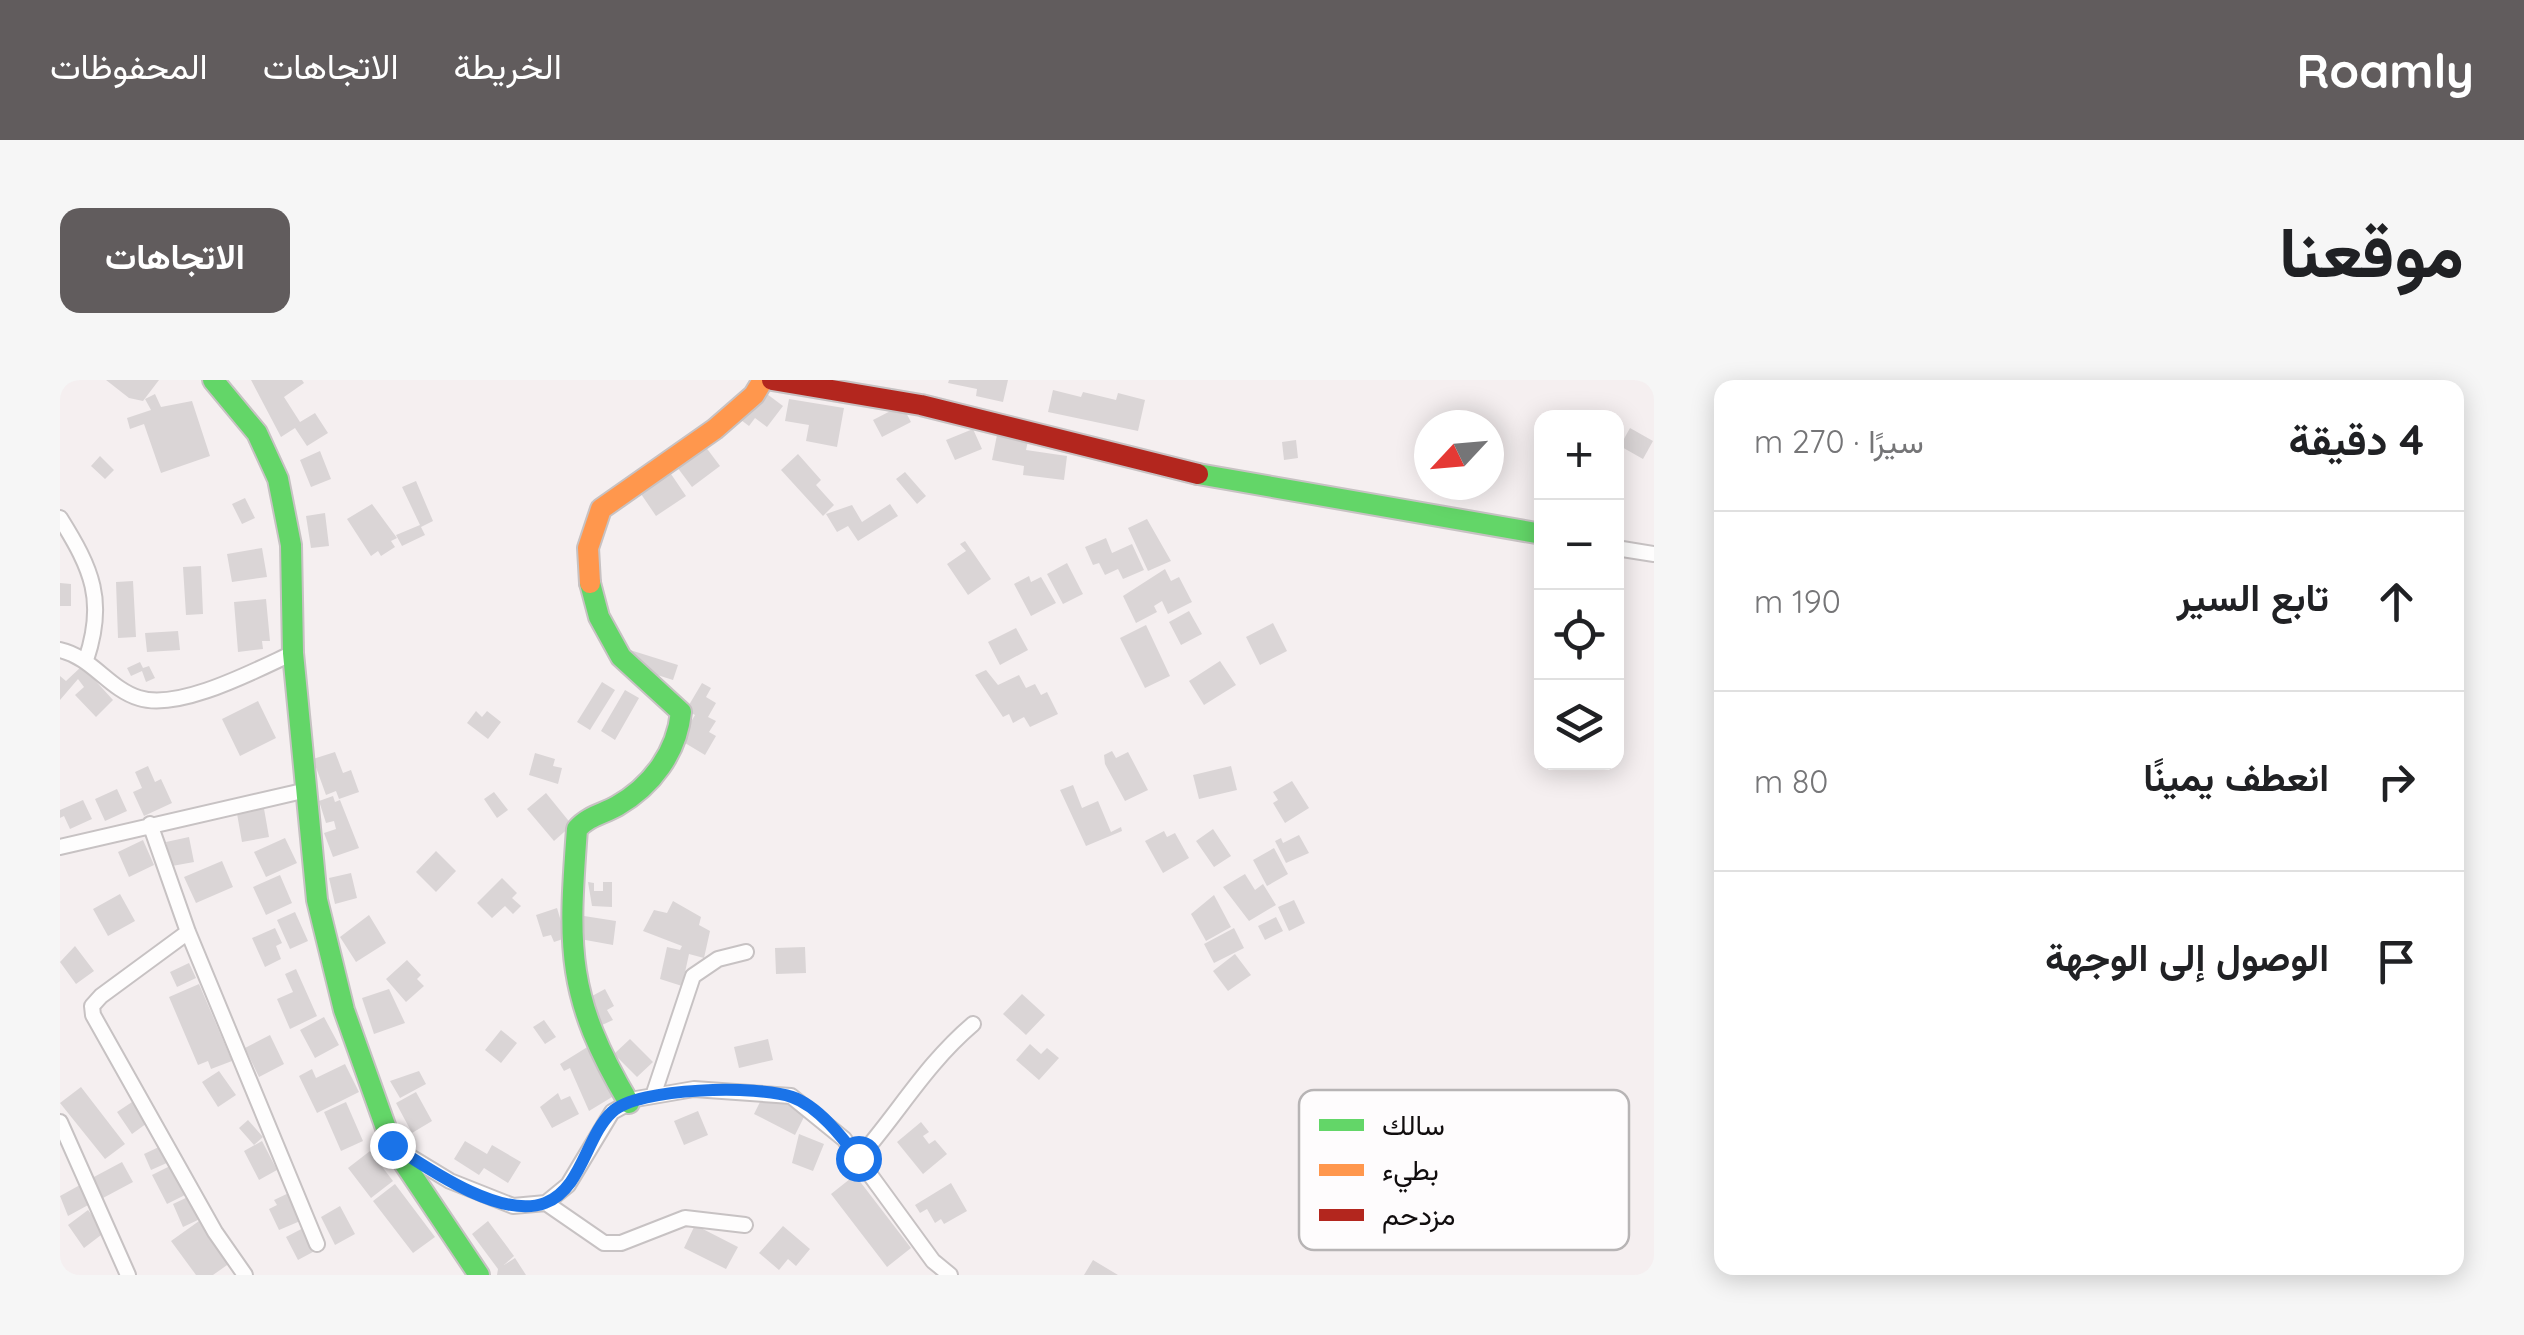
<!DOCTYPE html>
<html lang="ar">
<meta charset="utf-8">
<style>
body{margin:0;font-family:Quicksand,Vazirmatn,sans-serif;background:#f6f6f6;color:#202124;direction:rtl}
.controls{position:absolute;right:30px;top:30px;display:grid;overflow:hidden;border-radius:20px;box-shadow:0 5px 25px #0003}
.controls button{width:90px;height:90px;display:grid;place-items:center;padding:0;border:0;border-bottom:2px solid #e0e0e0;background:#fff;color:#202124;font:50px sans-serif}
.compass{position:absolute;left:1354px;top:30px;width:90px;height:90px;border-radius:50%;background:#fff;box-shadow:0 5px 25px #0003;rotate:244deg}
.stop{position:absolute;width:30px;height:30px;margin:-22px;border:8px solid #1a73e8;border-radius:50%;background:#fff}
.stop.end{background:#1a73e8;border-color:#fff;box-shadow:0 2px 10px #0008}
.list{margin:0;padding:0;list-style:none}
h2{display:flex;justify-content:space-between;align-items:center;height:130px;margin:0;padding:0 40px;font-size:42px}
h2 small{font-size:32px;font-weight:400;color:#757577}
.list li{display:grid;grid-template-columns:65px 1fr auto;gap:30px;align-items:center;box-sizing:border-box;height:180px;padding:0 40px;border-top:2px solid #e0e0e0}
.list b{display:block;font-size:38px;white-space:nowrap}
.list em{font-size:32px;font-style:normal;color:#757577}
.icon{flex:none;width:55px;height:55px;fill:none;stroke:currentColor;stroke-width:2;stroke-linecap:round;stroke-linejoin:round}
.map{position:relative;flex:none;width:1594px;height:895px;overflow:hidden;direction:ltr;border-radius:20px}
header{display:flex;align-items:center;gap:60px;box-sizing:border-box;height:140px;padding:0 50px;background:#615c5d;color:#fff}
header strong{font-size:48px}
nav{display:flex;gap:55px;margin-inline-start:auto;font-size:35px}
.intro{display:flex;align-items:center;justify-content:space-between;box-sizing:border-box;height:240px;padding:0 60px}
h1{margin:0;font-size:70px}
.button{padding:25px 45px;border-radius:20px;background:#615c5d;color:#fff;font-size:35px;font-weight:700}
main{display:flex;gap:60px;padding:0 60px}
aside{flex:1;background:#fff;border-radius:20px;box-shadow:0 5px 25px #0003}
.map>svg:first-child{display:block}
</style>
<header>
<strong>Roamly</strong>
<nav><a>الخريطة</a><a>الاتجاهات</a><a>المحفوظات</a></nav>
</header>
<div class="intro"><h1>موقعنا</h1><a class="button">الاتجاهات</a></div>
<main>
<aside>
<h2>4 دقيقة<small>سيرًا · 270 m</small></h2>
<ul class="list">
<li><svg class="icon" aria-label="ahead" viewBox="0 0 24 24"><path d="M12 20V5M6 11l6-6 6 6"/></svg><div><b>تابع السير</b></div><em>190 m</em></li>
<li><svg class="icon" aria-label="right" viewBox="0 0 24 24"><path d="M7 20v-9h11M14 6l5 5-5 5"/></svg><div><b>انعطف يمينًا</b></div><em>80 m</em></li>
<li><svg class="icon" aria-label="arrive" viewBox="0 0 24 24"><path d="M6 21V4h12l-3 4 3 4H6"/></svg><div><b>الوصول إلى الوجهة</b></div></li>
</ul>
</aside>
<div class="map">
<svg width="1594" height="895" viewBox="0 0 1594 895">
<rect width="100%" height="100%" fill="#f5eff0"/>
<!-- building -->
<path fill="#dad5d6" d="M46 0H99L83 21 69 18Z
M191 0H242L244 3 224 17 240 42 255 33 268 53 247 66 235 48 221 57Z
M889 0H948L943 22 916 16 917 9 888 3Z
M993 10 1021 17 1023 12 1056 20 1058 13 1085 20 1078 51 988 32Z
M703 11 723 26 707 47 695 38 689 46 681 40Z
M95 14 101 27 132 21 150 76 101 93 84 44 70 49 67 38 91 30 85 19Z
M729 19 784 28 777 67 746 61 749 45 725 41Z
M842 25 851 42 822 57 813 40Z
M1570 48 1593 61 1583 79 1560 66Z
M913 49 922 69 895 80 886 60Z
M937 55 968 61 966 70 1007 76 1004 100 963 95 964 86 932 80Z
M1236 60 1238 78 1224 80 1222 62Z
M645 66 660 86 632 107 617 87Z
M260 71 271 99 251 107 240 80Z
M738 74 761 100 756 105 774 125 763 136 721 90Z
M40 76 54 90 45 99 31 86Z
M845 92 866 116 857 124 836 99Z
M611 94 626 116 596 136 581 114Z
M356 101 373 141 361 147 365 155 342 166 336 155 360 145 342 107Z
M185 118 195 138 182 144 172 124Z
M312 124 337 158 331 161 335 167 321 176 318 171 311 176 287 139Z
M830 124 838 136 798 161 788 146 777 152 766 134 792 125 802 142Z
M265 133 269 166 251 168 246 136Z
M1087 139 1111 181 1088 191 1068 148Z
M1046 158 1052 173 1072 164 1084 190 1063 199 1058 189 1045 195 1039 183 1033 185 1025 167Z
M905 161 931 199 908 215 887 184 906 171 900 164Z
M202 168 207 197 172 202 167 174Z
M1007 183 1023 214 1003 224 987 194Z
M141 186 143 234 126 235 123 187Z
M1105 189 1111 201 1119 197 1132 222 1108 234 1102 221 1094 226 1097 232 1076 243 1063 216Z
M969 196 971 202 981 197 996 223 971 236 954 204Z
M73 201 76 257 58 258 56 202Z
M0 203 11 204V226H0Z
M206 219 210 261H202L203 269 178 272 174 222Z
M1129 231 1142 254 1121 265 1109 242Z
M1213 243 1227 271 1200 285 1186 257Z
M1086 245 1110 296 1085 308 1060 258Z
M956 248 968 270 940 285 928 262Z
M118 251 120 270 87 272 85 253Z
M570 270 618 285 613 300 566 285Z
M1160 281 1176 305 1144 325 1129 301Z
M80 282 83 288 89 286 95 298 86 302 82 291 71 296 67 288Z
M22 286 53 320 36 337 15 315 24 307 18 299 0 320V296L6 301Z
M926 290 938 305 959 295 966 308 975 304 981 315 987 312 998 334 970 347 964 337 953 343 949 334 943 337 915 295Z
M542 302 555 310 530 350 517 342Z
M642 303 651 308 646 317 656 323 648 337 656 341 649 352 656 356 645 375 620 360 635 335 626 330Z
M565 310 579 318 555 360 541 351Z
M198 321 216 358 180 376 162 339Z
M416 331 422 337 427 331 441 342 428 359 407 343Z
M1052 371 1056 378 1068 372 1088 410 1065 421 1045 384 1044 375Z
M275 372 283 393 291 390 299 412 279 419 276 411 266 415 253 379Z
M475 373 495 379 493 386 502 388 498 404 469 395Z
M88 386 95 402 101 399 112 423 84 436 73 412 82 408 75 392Z
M1171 386 1177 410 1139 419 1133 395Z
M1232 401 1249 428 1225 443 1213 423 1218 420 1213 412Z
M1013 405 1022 428 1038 421 1051 452 1061 447 1062 451 1026 466 1000 410Z
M57 409 67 431 45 441 35 419Z
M434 412 448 430 437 438 424 419Z
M486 413 512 445 494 461 467 429Z
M273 416 275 422 280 420 299 468 273 477 264 453 276 449 274 441 266 443 259 421Z
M23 420 32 439 10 449 4 436 0 438V430Z
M203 423 209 457 182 462 176 428Z
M1153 449 1171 476 1154 487 1136 461Z
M1104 451 1107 457 1115 453 1129 478 1103 493 1085 461Z
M1239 455 1249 473 1226 483 1215 461 1221 458 1223 463Z
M129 457 134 482 112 486 106 462Z
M225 458 237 483 206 497 194 472Z
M83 460 94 485 69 497 58 472Z
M1214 468 1228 494 1207 506 1193 480Z
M376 471 396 491 376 512 356 492Z
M162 481 173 507 136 523 124 497Z
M291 493 297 518 275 524 269 498Z
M1185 494 1195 510 1203 504 1216 525 1189 541 1163 507Z
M220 495 232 523 206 535 193 507Z
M442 498 457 513 452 518 461 526 453 534 445 526 432 538 417 523Z
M528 502 534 503V511H543V502H552V527L532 526Z
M60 514 75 541 48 556 33 529Z
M1154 515 1171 547 1146 561 1131 534Z
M1234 520 1245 543 1229 551 1218 527Z
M613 521 641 537 639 545 650 551 644 578 629 574 622 606 600 599 607 567 620 570 622 566 583 551 594 530 607 533Z
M497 528 506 558 494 562 491 555 483 557 476 535Z
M235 532 248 561 230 569 217 540Z
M309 535 326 563 296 582 280 557Z
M524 536 556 541 553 565 520 559Z
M1216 537 1223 551 1205 560 1198 546Z
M215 548 222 563 216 566 221 579 205 587 192 558Z
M1174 548 1184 568 1154 583 1144 564Z
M15 566 34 591 16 604 0 582Z
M745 567 746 593 716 594 715 568Z
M1175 574 1191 595 1168 611 1153 591Z
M347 580 361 595 357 599 364 606 346 622 326 599Z
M129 583 136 598 117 607 110 592Z
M236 589 257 636 230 649 217 619 233 612 225 594Z
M139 604 172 681 151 689 148 681 138 685 109 617Z
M329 609 345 643 314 654 302 618Z
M545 609 554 626 547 630 553 640 542 645 537 637 531 640 521 622Z
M962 614 985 635 966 655 943 634Z
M264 637 279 665 255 678 240 650Z
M484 640 496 657 485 664 473 647Z
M441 650 457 663 441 683 425 670Z
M210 655 224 684 199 697 185 668Z
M570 659 593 682 577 697 554 674Z
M708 659 713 680 679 688 674 667Z
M970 664 981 674 987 668 999 678 979 700 956 680Z
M529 666 557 714 529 731 510 688 504 691 500 684Z
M285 684 299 712 257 733 239 696 252 689 256 698Z
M159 691 176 715 158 727 142 702Z
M359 691 366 704 340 718 330 701Z
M21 707 65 764 45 779 0 723Z
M706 710 747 731 735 755 694 734Z
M356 712 372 741 352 753 336 723Z
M498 713 501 720 510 716 519 734 492 748 480 727Z
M75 720 90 741 72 754 57 732Z
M286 722 303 761 281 771 264 732Z
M638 731 648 755 624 765 614 741Z
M188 740 203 757 194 765 179 748Z
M861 742 869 752 863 756 869 764 875 760 887 774 863 794 837 762Z
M739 754 764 764 753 791 732 783Z
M202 761 217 790 199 800 184 771Z
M405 761 427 774 432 765 461 782 448 803 424 788 419 795 394 779Z
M101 766 109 782 91 790 84 774Z
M310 771 333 801 311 818 288 788Z
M62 782 73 802 43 818 32 798Z
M114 784 129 813 107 824 92 795Z
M795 795 851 868 827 887 771 814Z
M891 803 907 831 884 844 881 839 875 843 867 829 860 833 855 825Z
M335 804 375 857 353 873 313 821Z
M20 805 30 824 8 836 0 816Z
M233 811 245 839 219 850 209 829 217 825 214 820Z
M130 816 140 839 123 847 113 824Z
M280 826 295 854 275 865 261 837Z
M28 830 45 852 24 868 8 845Z
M139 841 170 883 153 895H136L111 861Z
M428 841 454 876 444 885 455 878 466 895H437L438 889 412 854Z
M251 844 264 866 238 880 226 857Z
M635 845 678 867 666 889 624 868Z
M723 846 750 869 736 886 728 879 719 890 699 873Z
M1033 880 1058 895H1024Z"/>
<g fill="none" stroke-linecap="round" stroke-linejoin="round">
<defs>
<path id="street" d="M0 138C32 189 46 221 26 280
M1556 168 1594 174
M0 270C32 277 49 309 79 318 119 331 196 290 233 273
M90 444 128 552 257 864
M0 467 247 410
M128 552 41 616 32 626 33 635 155 852 185 895
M593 716 633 596 658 579 686 572
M0 742 68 895
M339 770 390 801 453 826 486 823 508 805 552 732 576 719 634 709 731 716 784 759 873 881 890 895
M798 779C840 731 865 685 913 644
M486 823 544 863H561L625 838 685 845"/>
<path id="fast" d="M153 0 197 53 218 99 231 165 233 273 257 520 284 630 332 765 419 895
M1138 94 1482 154
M530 203 539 237 561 277 621 332C617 372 592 406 557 426 543 434 528 436 517 449 508 569 506 617 569 723"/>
<path id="slow" d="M530 203 528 168 541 129 655 49 694 15 703 0"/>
<path id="jam" d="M712 0 861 25 1138 94"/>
</defs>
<!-- street casing -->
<use href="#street" stroke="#c7c2c3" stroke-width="18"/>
<!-- fast casing -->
<use href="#fast" stroke="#c7c2c3" stroke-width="24"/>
<!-- slow casing -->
<use href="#slow" stroke="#c7c2c3" stroke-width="24"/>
<!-- jam casing -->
<use href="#jam" stroke="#c7c2c3" stroke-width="24"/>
<!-- street -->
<use href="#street" stroke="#fefdfd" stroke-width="14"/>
<!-- fast -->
<use href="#fast" stroke="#63d668" stroke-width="20"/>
<!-- slow -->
<use href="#slow" stroke="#ff974d" stroke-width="20"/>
<!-- jam -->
<use href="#jam" stroke="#b3261e" stroke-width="20"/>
</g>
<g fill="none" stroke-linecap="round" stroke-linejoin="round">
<!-- route -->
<path stroke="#1a73e8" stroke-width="12" d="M332 765C367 788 441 840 485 823 522 809 526 756 552 732 578 707 699 705 732 717 758 726 782 757 798 778"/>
</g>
<!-- legend -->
<rect x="1239" y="710" width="330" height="160" rx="15" fill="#fefcfd" stroke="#b7b4b5" stroke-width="2.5"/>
<rect x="1259" y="739" width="45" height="12" fill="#63d668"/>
<rect x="1259" y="784" width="45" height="12" fill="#ff974d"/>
<rect x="1259" y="829" width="45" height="12" fill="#b3261e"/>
<g font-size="28" fill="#110d0e">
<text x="1322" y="755">سالك</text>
<text x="1322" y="800">بطيء</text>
<text x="1322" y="845">مزدحم</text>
</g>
</svg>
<div class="controls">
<button>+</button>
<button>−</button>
<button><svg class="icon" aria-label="locate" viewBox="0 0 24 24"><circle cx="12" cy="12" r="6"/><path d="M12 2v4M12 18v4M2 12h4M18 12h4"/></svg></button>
<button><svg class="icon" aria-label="layers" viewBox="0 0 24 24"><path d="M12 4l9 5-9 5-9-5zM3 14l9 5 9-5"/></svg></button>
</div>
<svg class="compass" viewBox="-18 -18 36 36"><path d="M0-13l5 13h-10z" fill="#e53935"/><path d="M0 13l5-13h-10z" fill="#757577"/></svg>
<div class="stop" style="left:798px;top:778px"></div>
<div class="stop end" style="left:332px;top:765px"></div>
</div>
</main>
